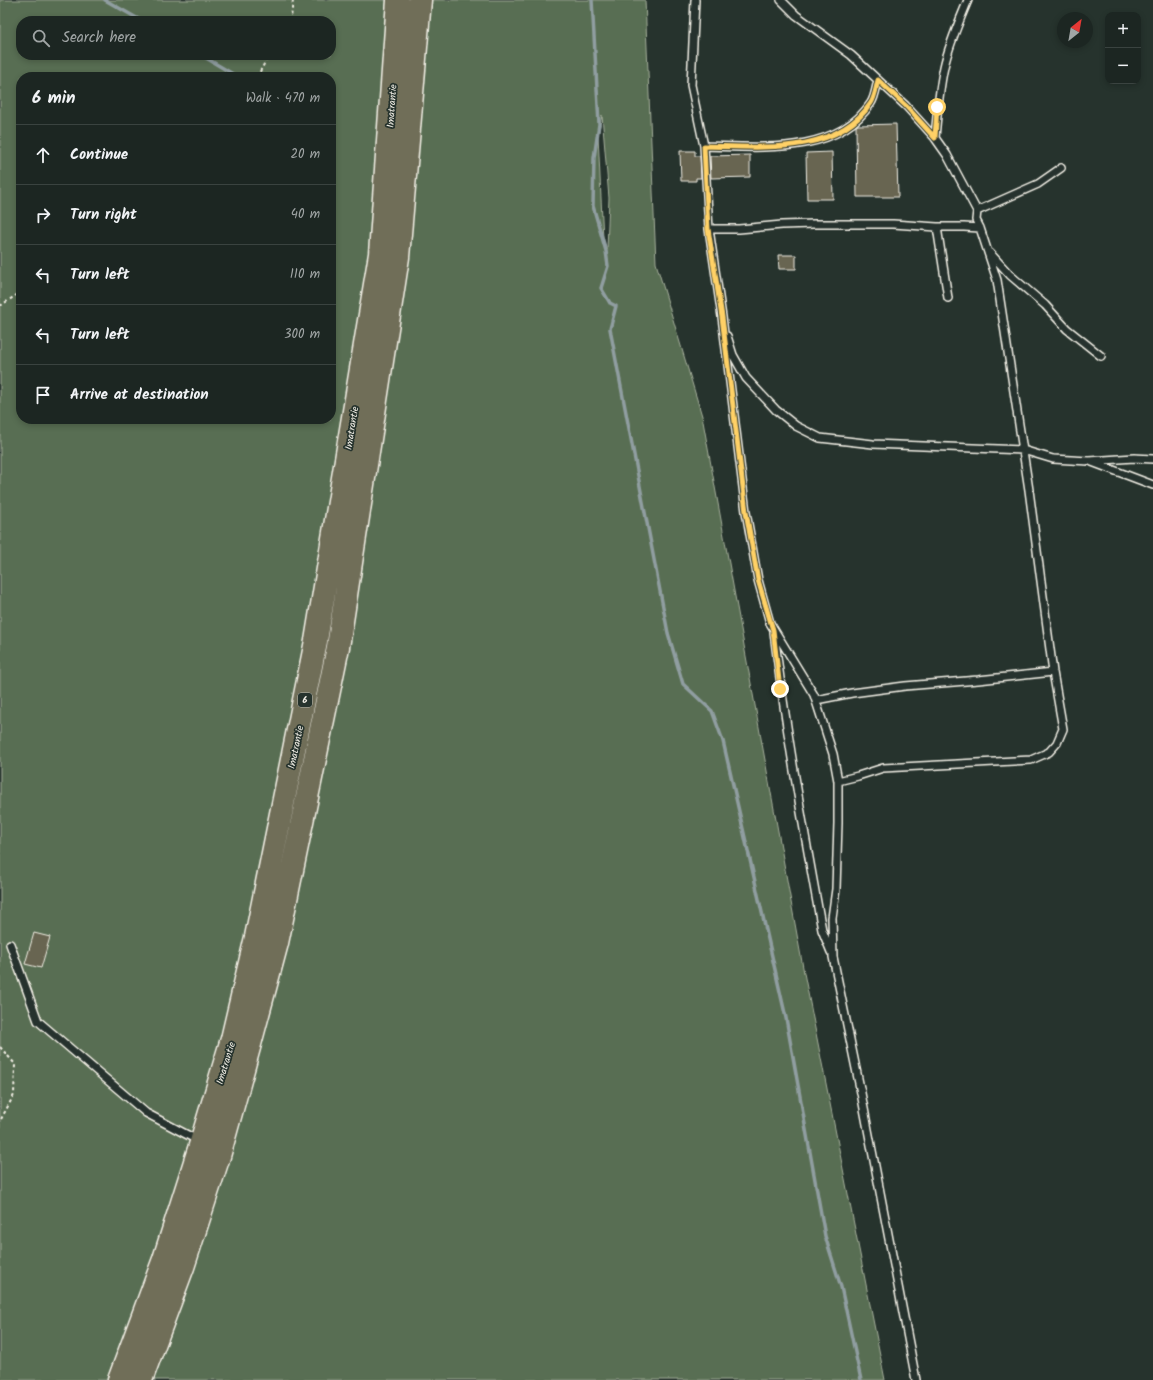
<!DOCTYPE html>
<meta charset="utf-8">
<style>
body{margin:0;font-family:Kalam,sans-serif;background:#252e2a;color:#f1f3f6}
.controls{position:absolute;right:12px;top:12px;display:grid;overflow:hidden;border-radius:8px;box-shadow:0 2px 6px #0003}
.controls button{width:36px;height:36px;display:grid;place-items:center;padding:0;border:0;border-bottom:1px solid #3a4340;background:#1c2622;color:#f1f3f6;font:20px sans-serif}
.compass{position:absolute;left:1057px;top:12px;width:36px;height:36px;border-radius:50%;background:#1c2622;box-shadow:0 2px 6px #0003;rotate:31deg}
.stop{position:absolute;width:12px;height:12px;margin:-9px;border:3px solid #ffd166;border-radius:50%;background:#fff}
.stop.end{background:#ffd166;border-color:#fff;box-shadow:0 1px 4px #0008}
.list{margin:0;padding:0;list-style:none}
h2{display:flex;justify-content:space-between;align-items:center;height:52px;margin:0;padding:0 16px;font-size:17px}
h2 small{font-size:13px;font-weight:400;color:#a0a5a5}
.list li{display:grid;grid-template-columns:26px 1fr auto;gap:12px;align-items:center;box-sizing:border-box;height:60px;padding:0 16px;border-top:1px solid #3a4340}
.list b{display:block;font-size:15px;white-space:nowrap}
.list em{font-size:13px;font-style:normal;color:#a0a5a5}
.icon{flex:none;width:22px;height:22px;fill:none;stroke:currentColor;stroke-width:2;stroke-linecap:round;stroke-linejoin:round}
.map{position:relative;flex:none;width:1153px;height:1380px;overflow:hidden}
.search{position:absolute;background:#1c2622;box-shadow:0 2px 6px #0003;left:16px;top:16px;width:320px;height:44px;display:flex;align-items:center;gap:10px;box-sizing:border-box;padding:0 14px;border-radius:16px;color:#a0a5a5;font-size:15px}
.panel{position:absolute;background:#1c2622;box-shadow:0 2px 6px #0003;left:16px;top:72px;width:320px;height:352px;border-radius:16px}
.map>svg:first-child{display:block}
</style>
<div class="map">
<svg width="1153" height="1380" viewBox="0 0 1153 1380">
<rect width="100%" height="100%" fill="#26332d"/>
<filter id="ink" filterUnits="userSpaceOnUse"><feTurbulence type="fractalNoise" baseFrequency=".025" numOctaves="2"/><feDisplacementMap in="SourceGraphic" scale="8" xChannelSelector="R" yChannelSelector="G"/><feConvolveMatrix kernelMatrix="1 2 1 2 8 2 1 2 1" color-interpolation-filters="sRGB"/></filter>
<g filter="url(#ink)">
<!-- green -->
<path fill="#596e52" stroke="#a6b09d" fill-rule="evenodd" d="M0 0H645L656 263 702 416 804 973 885 1380H0ZM21 21H331V55H21ZM21 77H331V419H21ZM602 115 609 198 607 250 603 240 598 135Z"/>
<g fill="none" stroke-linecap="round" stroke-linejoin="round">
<!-- stream -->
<path stroke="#909ea1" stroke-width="3.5" d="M105 0 142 21
M592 0 599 124 594 158 593 206 606 251 608 266 601 288 610 303 616 306 610 329 668 633 683 684 712 711 723 741 786 1018 825 1236 841 1287 861 1380
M201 55 238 77"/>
</g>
<!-- building -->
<path fill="#686551" stroke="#f4f1e8" d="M896 124 898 197H857L856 126 858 125Z
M680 151H695V156H700L701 178H696V181H681Z
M832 152 833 199H807L806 153Z
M750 155V177L711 178 710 156Z
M778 255H796V269H779Z
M34 933 50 937 41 968 25 964Z"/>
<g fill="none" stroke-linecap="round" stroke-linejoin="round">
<defs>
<path id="lane" d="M695 0 691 85 704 146 709 229 722 317 746 512 758 580 770 623 814 695 833 754 838 781V823L836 889 832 918 833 957 861 1093 916 1380
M781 0 796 15 851 55 906 106 935 138 947 155 977 211 976 220 980 228 997 280 1029 490 1053 672 1063 729 1057 743 1049 752 1031 760 883 768 858 776 838 781
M935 138C937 114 939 90 944 67 949 44 959 22 968 0
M704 146C759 147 836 156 871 103 875 97 876 88 878 80
M977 211 1038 184 1061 168
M937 227 948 298
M709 229H739L782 225 814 224H893L937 227H964L980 228
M990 253 1010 275 1045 305 1067 329 1101 356
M727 336 733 355 746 378 776 410 796 426 820 438 873 444 1023 450 1053 459 1089 461 1134 458 1153 459
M1092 462 1153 485
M774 632C786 732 804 831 822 930L831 952
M816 700 852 693 905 686 978 680 1053 672
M10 944 38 1021 146 1113 199 1141"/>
<path id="highway" d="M119 1380 164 1259 199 1149 232 1039 256 937 316 641 380 254 398 0
M141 1380 183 1267 219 1156 250 1044 277 943 338 647 398 257 420 0"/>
</defs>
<!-- lane casing -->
<use href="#lane" stroke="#f4f1e8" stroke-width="10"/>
<!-- highway casing -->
<use href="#highway" stroke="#f4f1e8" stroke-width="25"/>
<!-- path -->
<path stroke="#f4f1e8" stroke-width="2" stroke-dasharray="3 3" stroke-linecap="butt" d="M289 21 291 18 293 0
M257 77 269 55
M0 306 21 292
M0 1047 15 1064 14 1095 0 1121"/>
<!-- lane -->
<use href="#lane" stroke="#26332d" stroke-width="7"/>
<!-- highway -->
<use href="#highway" stroke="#706e59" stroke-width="22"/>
</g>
</g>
<g fill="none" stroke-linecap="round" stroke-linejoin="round" filter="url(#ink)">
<!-- route -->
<path stroke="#ffd166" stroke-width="5" d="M780 689 773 630 758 580 746 512 722 317 708 229 704 146C759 147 836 156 871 103 875 97 876 88 878 80L906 106 935 138 937 107"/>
</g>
<g text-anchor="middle" stroke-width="3.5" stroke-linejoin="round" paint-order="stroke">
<!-- shield labels -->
<rect fill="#26332d" stroke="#b6b8b0" stroke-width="1" x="298" y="693" width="14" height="14" rx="3"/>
<g font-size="9" font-weight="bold" fill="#f4f1e8">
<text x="305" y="703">6</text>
</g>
<!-- street labels -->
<g font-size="10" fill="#f4f1e8" stroke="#26332d">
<text transform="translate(391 106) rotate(-86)" y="4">Imatrantie</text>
<text transform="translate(351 428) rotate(-81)" y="4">Imatrantie</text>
<text transform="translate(295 747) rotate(-78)" y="4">Imatrantie</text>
<text transform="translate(225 1063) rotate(-73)" y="4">Imatrantie</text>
</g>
</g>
</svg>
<div class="controls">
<button>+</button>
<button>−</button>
</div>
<svg class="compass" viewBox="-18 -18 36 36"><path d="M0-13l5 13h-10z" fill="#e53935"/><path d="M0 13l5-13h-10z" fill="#a0a5a5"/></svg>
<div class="stop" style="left:937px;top:107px"></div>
<div class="stop end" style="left:780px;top:689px"></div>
<div class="search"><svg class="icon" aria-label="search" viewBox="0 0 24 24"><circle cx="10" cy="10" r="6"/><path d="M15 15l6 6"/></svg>Search here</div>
<section class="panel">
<h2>6 min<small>Walk · 470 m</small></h2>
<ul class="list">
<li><svg class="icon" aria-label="ahead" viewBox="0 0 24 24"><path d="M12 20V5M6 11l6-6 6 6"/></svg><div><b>Continue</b></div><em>20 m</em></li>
<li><svg class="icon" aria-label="right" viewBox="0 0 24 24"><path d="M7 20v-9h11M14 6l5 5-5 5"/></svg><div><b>Turn right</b></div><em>40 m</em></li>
<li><svg class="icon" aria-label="left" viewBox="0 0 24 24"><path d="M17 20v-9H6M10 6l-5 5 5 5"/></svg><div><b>Turn left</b></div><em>110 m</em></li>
<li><svg class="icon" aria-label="left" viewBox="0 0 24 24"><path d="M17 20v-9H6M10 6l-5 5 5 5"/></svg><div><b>Turn left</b></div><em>300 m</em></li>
<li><svg class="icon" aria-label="arrive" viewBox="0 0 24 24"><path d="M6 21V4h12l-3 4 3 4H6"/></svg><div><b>Arrive at destination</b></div></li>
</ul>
</section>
</div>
